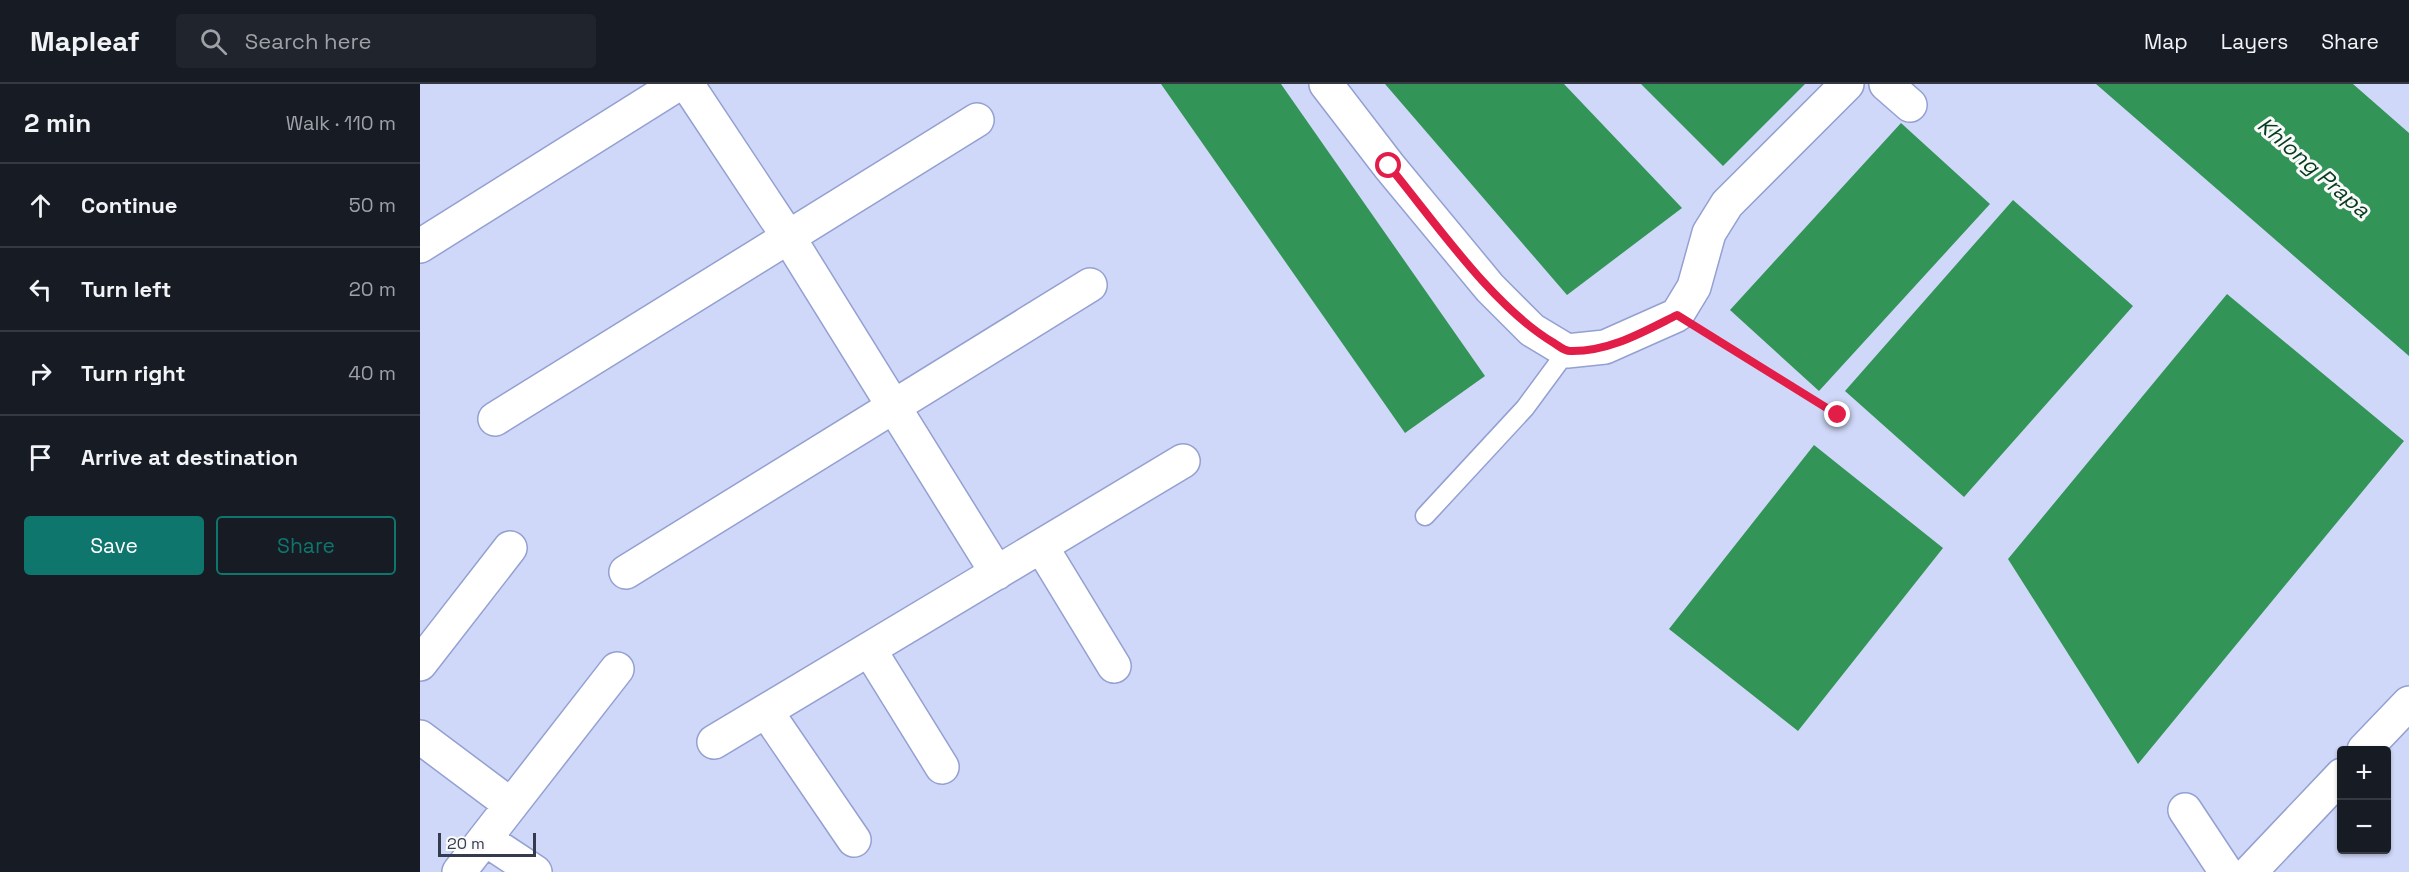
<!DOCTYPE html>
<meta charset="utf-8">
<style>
body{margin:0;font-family:"Space Grotesk",sans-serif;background:#20242c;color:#f1f3f6}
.controls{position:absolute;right:18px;bottom:18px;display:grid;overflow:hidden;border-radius:6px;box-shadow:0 2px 4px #0004}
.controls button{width:54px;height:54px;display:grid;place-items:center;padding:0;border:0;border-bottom:2px solid #363941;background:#171b24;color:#f1f3f6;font:30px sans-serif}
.scale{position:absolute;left:18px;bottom:15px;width:98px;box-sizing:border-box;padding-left:6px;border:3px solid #353b4f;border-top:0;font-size:16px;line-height:21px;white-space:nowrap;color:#353b4f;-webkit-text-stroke:4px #fafafa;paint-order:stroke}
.stop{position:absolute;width:18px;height:18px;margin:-14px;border:4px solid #e11d48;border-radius:50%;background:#fff}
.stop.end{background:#e11d48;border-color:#fff;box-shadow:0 2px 6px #0008}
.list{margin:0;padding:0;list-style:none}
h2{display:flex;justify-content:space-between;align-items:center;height:78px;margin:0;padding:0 24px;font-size:26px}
h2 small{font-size:20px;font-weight:400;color:#9ea1a6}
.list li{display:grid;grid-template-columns:39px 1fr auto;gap:18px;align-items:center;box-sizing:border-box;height:84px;padding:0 24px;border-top:2px solid #363941}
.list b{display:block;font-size:22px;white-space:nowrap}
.list em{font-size:20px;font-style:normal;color:#9ea1a6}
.actions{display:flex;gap:12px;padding:18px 24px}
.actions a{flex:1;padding:14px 0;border:2px solid #0f766e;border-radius:6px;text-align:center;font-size:21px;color:#0f766e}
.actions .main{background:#0f766e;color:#fff}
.icon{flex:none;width:33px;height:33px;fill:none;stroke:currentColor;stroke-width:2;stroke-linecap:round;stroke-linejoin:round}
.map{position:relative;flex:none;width:1989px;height:788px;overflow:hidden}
header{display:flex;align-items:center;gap:36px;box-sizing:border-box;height:84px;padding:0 30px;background:#171b24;border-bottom:2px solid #363941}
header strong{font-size:28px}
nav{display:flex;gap:33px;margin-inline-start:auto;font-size:21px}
.search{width:420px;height:54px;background:#20242c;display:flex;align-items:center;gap:15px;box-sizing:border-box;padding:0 21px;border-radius:6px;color:#9ea1a6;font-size:22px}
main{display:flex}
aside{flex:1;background:#171b24}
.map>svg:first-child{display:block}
</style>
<header>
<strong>Mapleaf</strong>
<div class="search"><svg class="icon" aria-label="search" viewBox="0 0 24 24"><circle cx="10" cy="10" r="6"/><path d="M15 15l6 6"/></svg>Search here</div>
<nav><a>Map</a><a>Layers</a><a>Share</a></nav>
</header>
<main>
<aside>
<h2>2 min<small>Walk · 110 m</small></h2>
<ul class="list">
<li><svg class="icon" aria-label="ahead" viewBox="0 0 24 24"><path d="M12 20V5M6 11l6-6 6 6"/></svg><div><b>Continue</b></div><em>50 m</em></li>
<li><svg class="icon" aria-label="left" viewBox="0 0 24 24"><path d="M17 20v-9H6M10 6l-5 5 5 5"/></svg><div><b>Turn left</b></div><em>20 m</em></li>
<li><svg class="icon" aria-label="right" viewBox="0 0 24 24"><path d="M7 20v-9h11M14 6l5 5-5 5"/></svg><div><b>Turn right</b></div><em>40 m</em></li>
<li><svg class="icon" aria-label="arrive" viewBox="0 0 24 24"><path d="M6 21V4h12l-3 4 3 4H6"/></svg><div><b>Arrive at destination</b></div></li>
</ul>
<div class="actions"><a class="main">Save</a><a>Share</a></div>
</aside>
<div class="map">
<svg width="1989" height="788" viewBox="0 0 1989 788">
<rect width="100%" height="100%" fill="#cfd8f8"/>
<!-- water -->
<path fill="#339457" d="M741 0H861L1065 292 985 349Z
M965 0H1144L1262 124 1147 211Z
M1221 0H1385L1303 82Z
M1676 0H1933L1989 49V272Z
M1481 39 1570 120 1399 307 1310 226Z
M1593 116 1713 222 1544 413 1425 307Z
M1807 210 1984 357 1718 680 1588 475Z
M1394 361 1523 464 1378 647 1249 545Z"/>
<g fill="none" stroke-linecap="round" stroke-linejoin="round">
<defs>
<path id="lane" d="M1005 432 1105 324 1147 267"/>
<path id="street" d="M267 0 369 154 577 489
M906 0 969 82 1070 204 1112 246 1147 267 1185 263 1257 231 1274 203 1289 149 1307 120 1427 0
M1466 0 1490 21
M0 162 258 0
M75 335 557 36
M621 462 694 582
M206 488 670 201
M449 565 522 683
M0 580 90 464
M346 627 434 756
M0 653 91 721
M294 658 763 377
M1944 666 1989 619
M1765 726 1806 788
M65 755 115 788
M39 788 197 585
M1830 788 1922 691"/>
</defs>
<!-- lane casing -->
<use href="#lane" stroke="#93a0d1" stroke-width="21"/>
<!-- street casing -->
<use href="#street" stroke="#93a0d1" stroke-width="36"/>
<!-- path -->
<path stroke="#929ab5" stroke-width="4" stroke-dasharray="3 3" stroke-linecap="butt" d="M1283 247 1418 331"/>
<!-- lane -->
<use href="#lane" stroke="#fff" stroke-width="18"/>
<!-- street -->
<use href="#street" stroke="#fff" stroke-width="33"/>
</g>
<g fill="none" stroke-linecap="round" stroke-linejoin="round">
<!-- route -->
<path stroke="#e11d48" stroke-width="8" d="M969 82C1015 138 1073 223 1134 259 1139 262 1144 267 1150 267 1189 268 1223 248 1257 231L1418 331"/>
</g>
<g text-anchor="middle" stroke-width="6" stroke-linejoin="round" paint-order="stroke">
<!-- water labels -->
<g font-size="22" font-style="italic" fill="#063c1d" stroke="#fafafa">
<text transform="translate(1894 83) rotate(41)" y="8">Khlong Prapa</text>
</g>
</g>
</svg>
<div class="controls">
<button>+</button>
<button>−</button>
</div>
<div class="scale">20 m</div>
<div class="stop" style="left:969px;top:82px"></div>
<div class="stop end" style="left:1418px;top:331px"></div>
</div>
</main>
